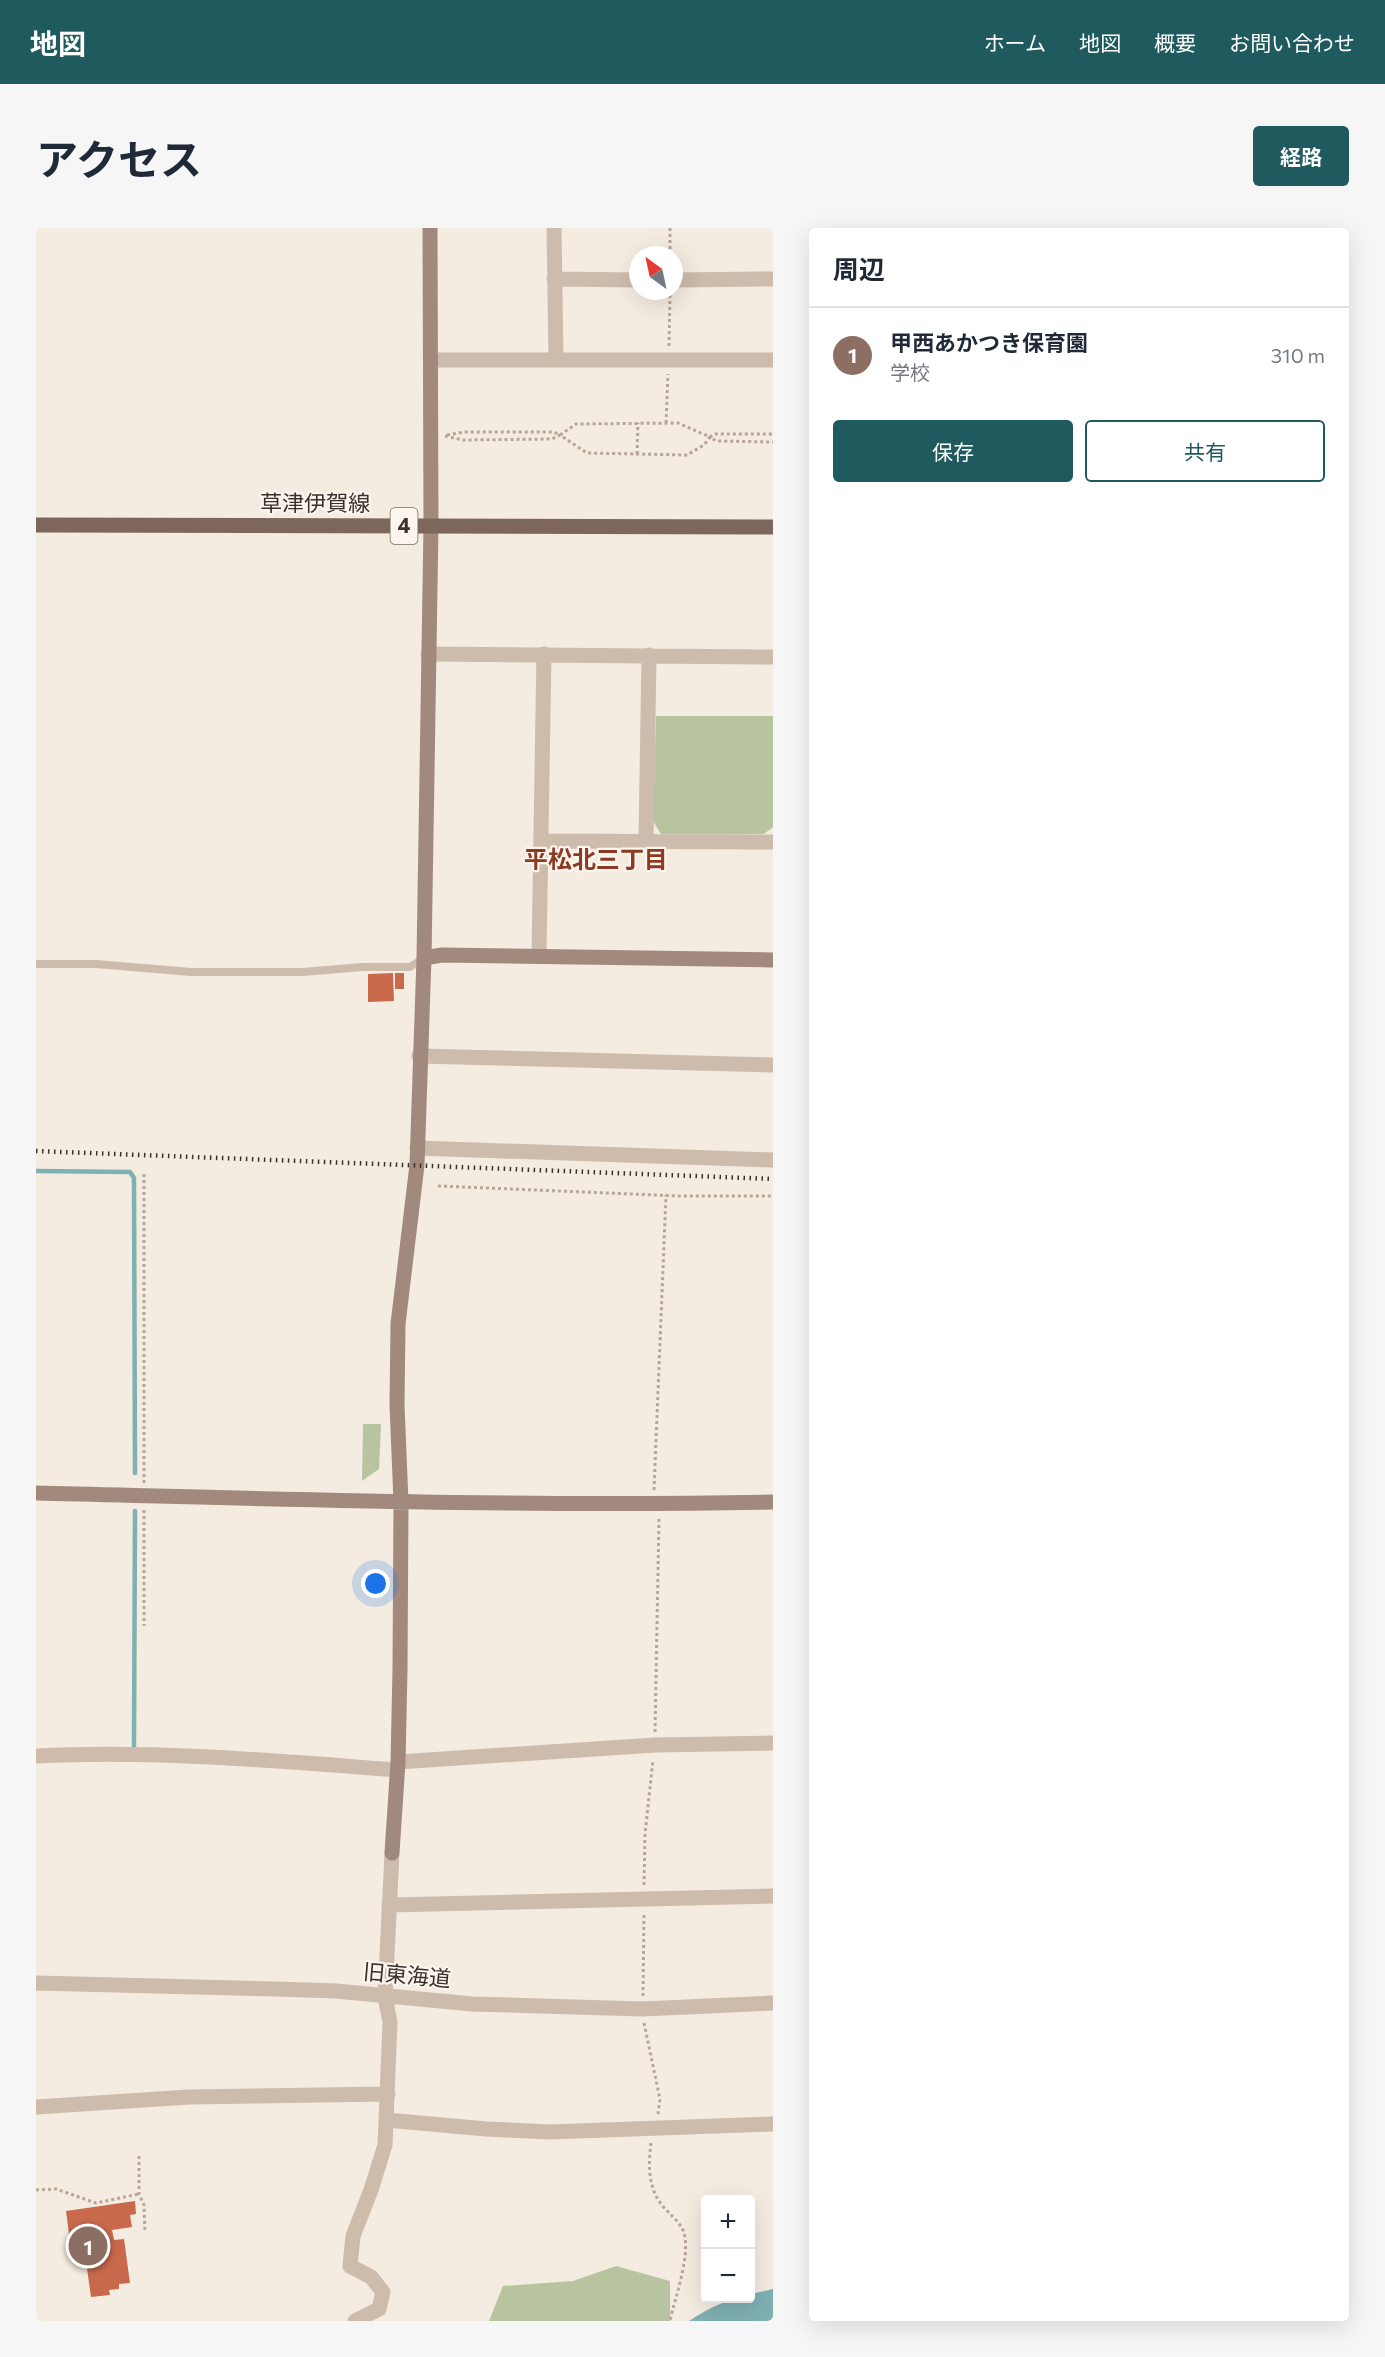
<!DOCTYPE html>
<html lang="ja">
<meta charset="utf-8">
<style>
body{margin:0;font-family:Commissioner,"Noto Sans JP",sans-serif;background:#f6f6f7;color:#1f2937}
.controls{position:absolute;right:18px;bottom:18px;display:grid;overflow:hidden;border-radius:6px;box-shadow:0 6px 24px #0002}
.controls button{width:54px;height:54px;display:grid;place-items:center;padding:0;border:0;border-bottom:2px solid #e0e1e3;background:#fff;color:#1f2937;font:30px sans-serif}
.compass{position:absolute;left:593px;top:18px;width:54px;height:54px;border-radius:50%;background:#fff;box-shadow:0 6px 24px #0002;rotate:327deg}
.you{position:absolute;left:340px;top:1356px;width:21px;height:21px;margin:-15px;border:4px solid #fff;border-radius:50%;background:#1a73e8;box-shadow:0 0 0 9px #1a73e833}
.badge{display:grid;place-items:center;width:39px;height:39px;border-radius:50%;background:#1f5a5e;color:#fff;font-size:20px;font-weight:700}
.pin{position:absolute;translate:-50% -50%;border:3px solid #fff;box-shadow:0 2px 6px #0006}
.list{margin:0;padding:0;list-style:none}
h2{display:flex;justify-content:space-between;align-items:center;height:78px;margin:0;padding:0 24px;font-size:26px}
h2 small{font-size:20px;font-weight:400;color:#747a83}
.list li{display:grid;grid-template-columns:39px 1fr auto;gap:18px;align-items:center;box-sizing:border-box;height:96px;padding:0 24px;border-top:2px solid #e0e1e3}
.list b{display:block;font-size:22px;white-space:nowrap}
.list p{margin:0;font-size:20px;white-space:nowrap;color:#747a83}
.list em{font-size:20px;font-style:normal;color:#747a83}
.actions{display:flex;gap:12px;padding:18px 24px}
.actions a{flex:1;padding:14px 0;border:2px solid #1f5a5e;border-radius:6px;text-align:center;font-size:21px;color:#1f5a5e}
.actions .main{background:#1f5a5e;color:#fff}
.map{position:relative;flex:none;width:737px;height:2093px;overflow:hidden;border-radius:6px}
header{display:flex;align-items:center;gap:36px;box-sizing:border-box;height:84px;padding:0 30px;background:#1f5a5e;color:#fff}
header strong{font-size:28px}
nav{display:flex;gap:33px;margin-inline-start:auto;font-size:21px}
.intro{display:flex;align-items:center;justify-content:space-between;box-sizing:border-box;height:144px;padding:0 36px}
h1{margin:0;font-size:42px}
.button{padding:15px 27px;border-radius:6px;background:#1f5a5e;color:#fff;font-size:21px;font-weight:700}
main{display:flex;gap:36px;padding:0 36px}
aside{flex:1;background:#fff;border-radius:6px;box-shadow:0 6px 24px #0002}
.map>svg:first-child{display:block}
</style>
<header>
<strong>地図</strong>
<nav><a>ホーム</a><a>地図</a><a>概要</a><a>お問い合わせ</a></nav>
</header>
<div class="intro"><h1>アクセス</h1><a class="button">経路</a></div>
<main>
<div class="map">
<svg width="737" height="2093" viewBox="0 0 737 2093">
<rect width="100%" height="100%" fill="#f4ebe1"/>
<!-- green -->
<path fill="#b8c4a0" d="M620 488H737V599L728 606H625L617 593Z
M327 1196H345L343 1241 326 1253Z
M580 2038 634 2053V2093H453L467 2058 537 2053Z"/>
<!-- water -->
<path fill="#7fb0b2" d="M737 2061V2093H653C673 2080 691 2070 714 2070L715 2066Z"/>
<g fill="none" stroke-linecap="round" stroke-linejoin="round">
<!-- stream -->
<path stroke="#7fb0b2" stroke-width="4.5" d="M0 943 94 944 98 950 99 1245
M98 1518 99 1283"/>
</g>
<!-- building -->
<path fill="#c8694b" d="M357 745 358 773 332 774V746Z
M359 745H368V761H359Z
M99 1973 100 1986 94 1987 96 1999 76 2002 78 2012 88 2011 94 2055 83 2056V2061L73 2062 74 2067 55 2069 47 2012 34 2014 30 1983Z"/>
<g fill="none" stroke-linecap="round" stroke-linejoin="round">
<!-- path -->
<path stroke="#b9a596" stroke-width="3" stroke-dasharray="3 3" stroke-linecap="butt" d="M634 0V27
M633 118 634 65
M630 195 632 146
M411 207 428 204H518L524 207 540 196 642 195 674 209 679 206H737
M409 208 427 212 516 211 524 207 551 225 651 227 668 217 674 209 680 213 737 214
M601 226 602 195
M402 958 643 968H737
M108 1255V944
M618 1262 630 967
M108 1282V1398
M619 1504 623 1289
M608 1657 609 1606 617 1532
M607 1768 608 1684
M608 1795 624 1871 622 1886
M615 1915C612 1936 612 1960 626 1977 633 1986 642 1992 647 2002 656 2025 639 2069 634 2093
M103 1928V1966L108 1977 109 2004
M0 1962 20 1961 60 1975 103 1966"/>
<!-- lane -->
<path stroke="#cdbbac" stroke-width="8" d="M0 736H60L155 744H267L326 739H374L388 730"/>
<!-- street -->
<path stroke="#cdbbac" stroke-width="15" d="M518 0 520 130
M518 51 602 52
M638 52 737 51
M395 132H737
M392 426 737 429
M506 613 737 614
M610 613 613 427
M503 727 508 426
M383 828 737 837
M381 920 737 932
M0 1528C121 1522 241 1533 361 1542
M362 1534 619 1517 737 1515
M353 1677C481 1675 609 1670 737 1668
M0 1755 240 1761 300 1763 436 1776 606 1781 737 1775
M0 1879 153 1869 352 1866
M351 1892 450 1901 514 1904 737 1896
M319 2093 343 2081 347 2064 335 2049 314 2038 317 2008 335 1962 349 1917 354 1794 349 1769 356 1625"/>
<!-- secondary -->
<path stroke="#a18a7d" stroke-width="15" d="M388 730 406 727 737 732
M0 1265C246 1271 491 1279 737 1274
M356 1625 362 1534 364 1442 365 1274 361 1177 362 1096 381 937 388 730 395 298 394 0"/>
<!-- primary -->
<path stroke="#7d675c" stroke-width="15" d="M0 297 737 299"/>
<!-- rail -->
<path stroke="#3b302b" stroke-width="4.5" stroke-dasharray="1.5 4.5" stroke-linecap="butt" d="M0 923 737 951"/>
</g>
<g text-anchor="middle" stroke-width="4.5" stroke-linejoin="round" paint-order="stroke">
<!-- shield labels -->
<rect fill="#fbf5ee" stroke="#756b66" stroke-width="1.5" x="354.5" y="280" width="27" height="36" rx="4.5"/>
<g font-size="21" font-weight="bold" fill="#3b302b">
<text x="368" y="305">4</text>
</g>
<!-- street labels -->
<g font-size="22" fill="#3b302b" stroke="#fbf5ee">
<text x="279" y="283">草津伊賀線</text>
<text transform="translate(371 1747) rotate(5)" y="8">旧東海道</text>
</g>
<!-- neighbourhood labels -->
<g font-size="24" font-weight="bold" fill="#8c3b22" stroke="#fbf5ee">
<text x="560" y="640">平松北三丁目</text>
</g>
</g>
</svg>
<div class="controls">
<button>+</button>
<button>−</button>
</div>
<svg class="compass" viewBox="-18 -18 36 36"><path d="M0-13l5 13h-10z" fill="#e53935"/><path d="M0 13l5-13h-10z" fill="#747a83"/></svg>
<div class="you"></div>
<div class="pin badge" style="left:52px;top:2018px;background:#8d6e63">1</div>
</div>
<aside>
<h2>周辺<small></small></h2>
<ul class="list">
<li><span class="badge" style="background:#8d6e63">1</span><div><b>甲西あかつき保育園</b><p>学校</p></div><em>310 m</em></li>
</ul>
<div class="actions"><a class="main">保存</a><a>共有</a></div>
</aside>
</main>
